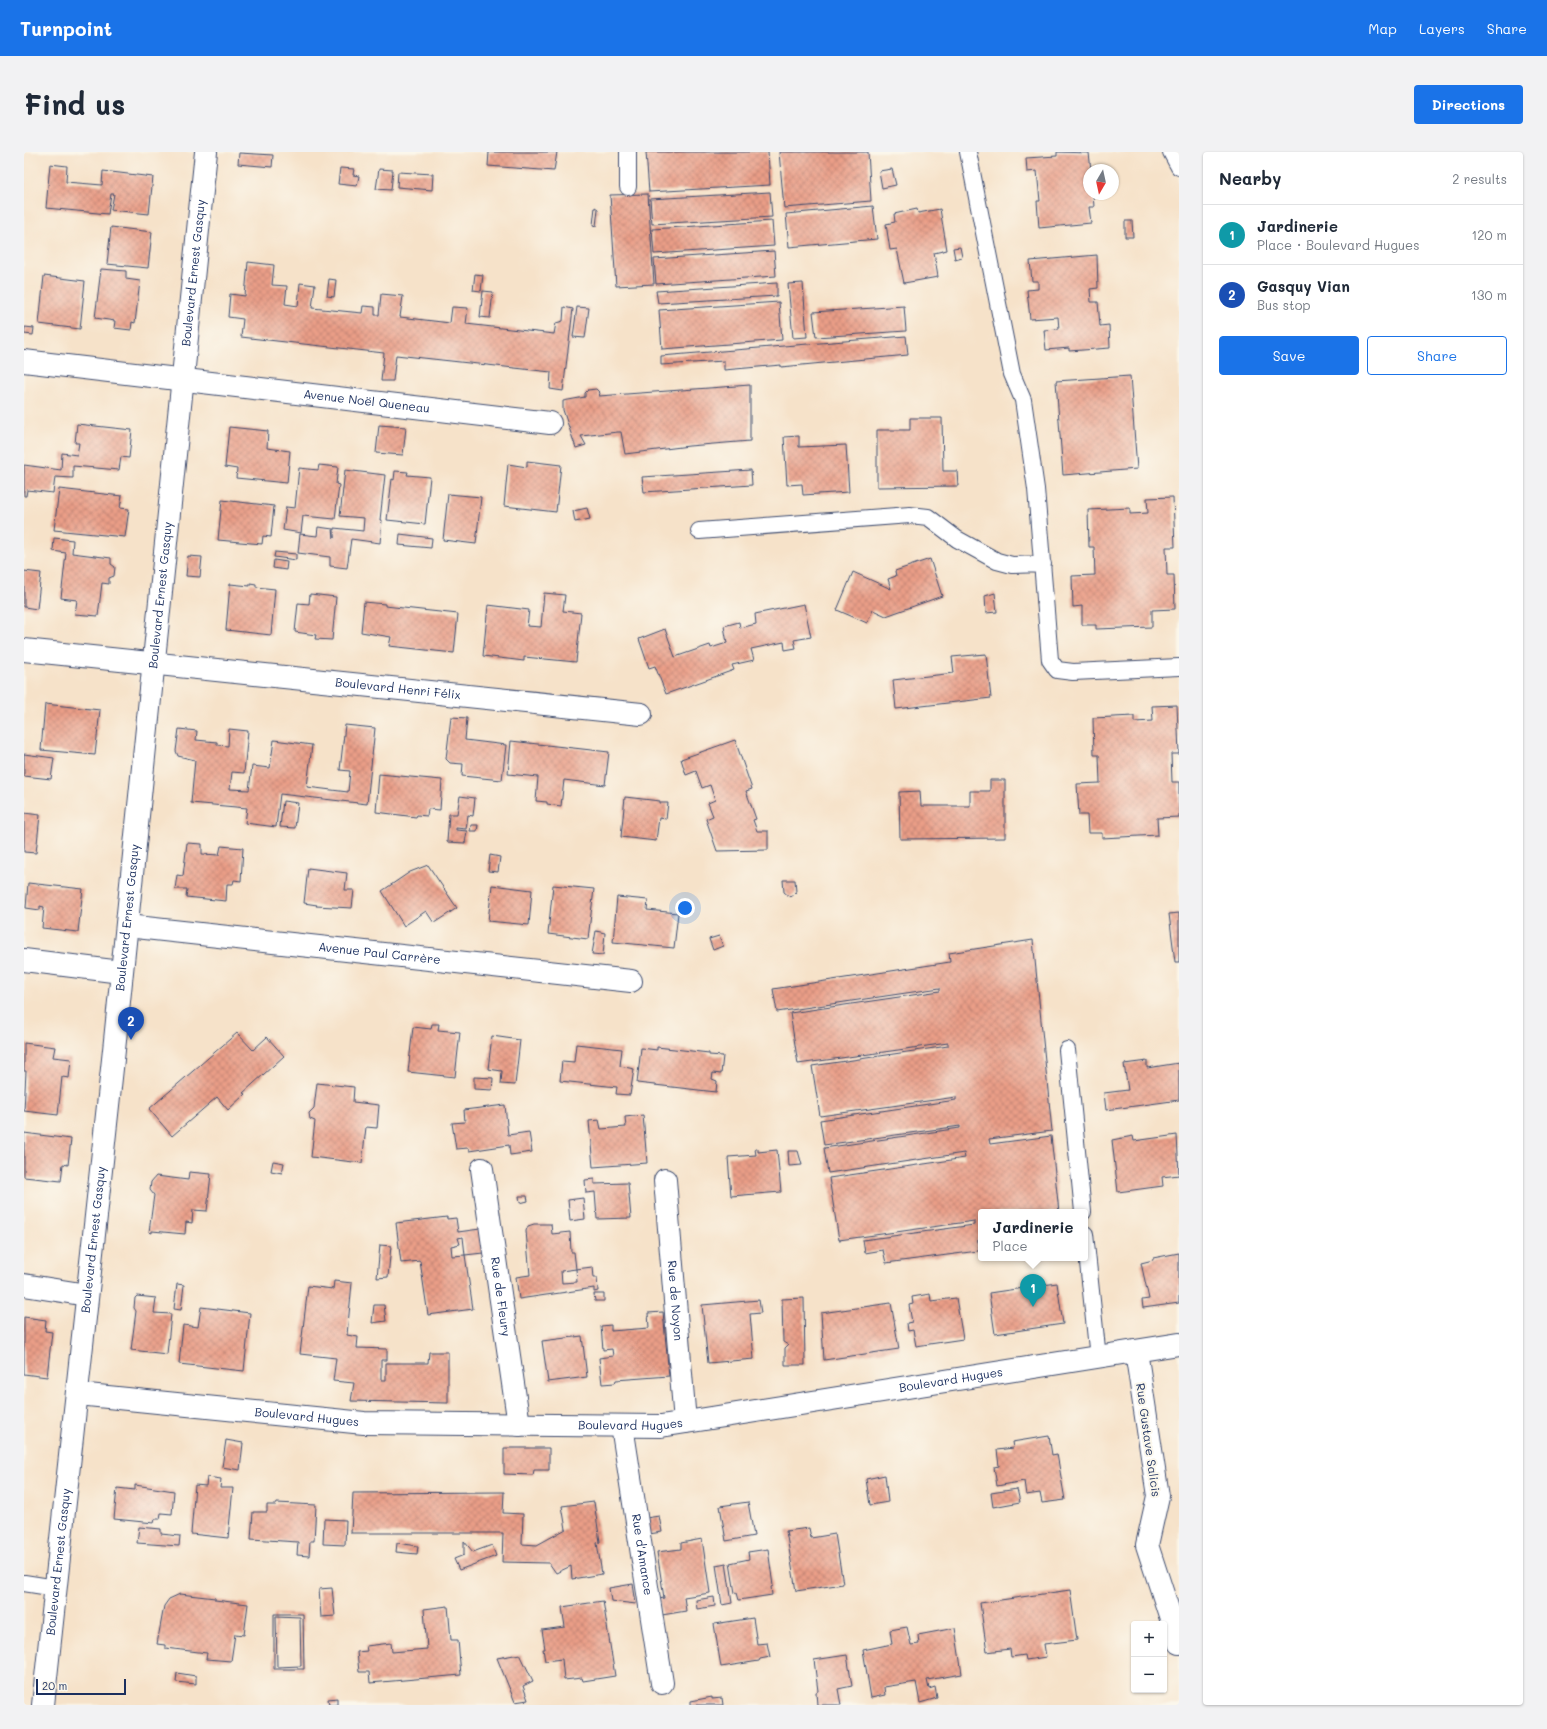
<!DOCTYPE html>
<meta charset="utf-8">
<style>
body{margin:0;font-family:Mali,sans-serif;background:#f2f2f3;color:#1f2937}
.controls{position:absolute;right:12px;bottom:12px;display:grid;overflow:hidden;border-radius:4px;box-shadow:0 1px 3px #0004}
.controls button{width:36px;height:36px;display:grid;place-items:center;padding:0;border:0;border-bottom:1px solid #e0e1e3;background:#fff;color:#1f2937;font:20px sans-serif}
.compass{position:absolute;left:1059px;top:12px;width:36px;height:36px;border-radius:50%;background:#fff;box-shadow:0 1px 3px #0004;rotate:189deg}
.scale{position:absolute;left:12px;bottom:10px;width:90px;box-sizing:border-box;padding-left:4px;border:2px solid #1b2f5e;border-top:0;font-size:11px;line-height:14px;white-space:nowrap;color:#1b2f5e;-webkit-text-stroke:3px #fbf7ec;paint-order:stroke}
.you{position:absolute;left:661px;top:756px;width:14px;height:14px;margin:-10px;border:3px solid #fff;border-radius:50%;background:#1a73e8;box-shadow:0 0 0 6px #1a73e833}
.badge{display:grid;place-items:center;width:26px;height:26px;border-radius:50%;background:#1a73e8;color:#fff;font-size:13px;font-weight:700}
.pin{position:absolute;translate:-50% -33px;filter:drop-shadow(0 1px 2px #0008)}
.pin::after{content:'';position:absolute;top:21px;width:14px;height:12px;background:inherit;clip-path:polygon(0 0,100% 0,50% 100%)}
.popup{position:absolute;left:954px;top:1057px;width:110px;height:52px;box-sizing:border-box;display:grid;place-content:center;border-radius:4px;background:#fff;filter:drop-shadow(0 1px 3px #0005);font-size:13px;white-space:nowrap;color:#747a83}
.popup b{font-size:15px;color:#1f2937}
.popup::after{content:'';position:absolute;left:50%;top:100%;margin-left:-8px;border:8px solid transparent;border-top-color:#fff}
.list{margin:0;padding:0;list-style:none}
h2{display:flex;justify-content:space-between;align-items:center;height:52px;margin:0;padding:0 16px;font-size:17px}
h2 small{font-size:13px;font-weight:400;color:#747a83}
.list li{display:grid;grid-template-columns:26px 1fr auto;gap:12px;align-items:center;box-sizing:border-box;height:60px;padding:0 16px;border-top:1px solid #e0e1e3}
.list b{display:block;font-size:15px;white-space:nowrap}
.list p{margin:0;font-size:13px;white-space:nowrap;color:#747a83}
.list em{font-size:13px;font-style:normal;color:#747a83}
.actions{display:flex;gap:8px;padding:12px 16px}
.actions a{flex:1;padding:9px 0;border:1px solid #1a73e8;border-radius:4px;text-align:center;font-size:14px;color:#1a73e8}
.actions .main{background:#1a73e8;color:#fff}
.map{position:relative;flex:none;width:1155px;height:1553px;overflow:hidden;border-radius:4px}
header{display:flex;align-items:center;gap:24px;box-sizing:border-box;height:56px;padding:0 20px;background:#1a73e8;color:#fff}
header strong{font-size:19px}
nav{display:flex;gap:22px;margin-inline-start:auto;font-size:14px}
.intro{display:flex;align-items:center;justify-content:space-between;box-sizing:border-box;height:96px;padding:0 24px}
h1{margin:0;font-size:28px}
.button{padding:10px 18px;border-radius:4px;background:#1a73e8;color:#fff;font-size:14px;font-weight:700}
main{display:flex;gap:24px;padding:0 24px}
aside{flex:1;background:#fff;border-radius:4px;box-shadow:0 1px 3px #0004}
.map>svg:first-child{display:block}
</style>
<header>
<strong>Turnpoint</strong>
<nav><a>Map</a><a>Layers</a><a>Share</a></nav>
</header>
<div class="intro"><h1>Find us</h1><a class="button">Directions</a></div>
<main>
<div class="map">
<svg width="1155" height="1553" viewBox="0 0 1155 1553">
<defs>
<pattern id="building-cross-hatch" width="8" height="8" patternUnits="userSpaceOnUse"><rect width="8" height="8" fill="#ea9e87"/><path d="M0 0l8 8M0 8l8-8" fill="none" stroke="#bd8172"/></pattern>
</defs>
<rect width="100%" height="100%" fill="#fbf7ec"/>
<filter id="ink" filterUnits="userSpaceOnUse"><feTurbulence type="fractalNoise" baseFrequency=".025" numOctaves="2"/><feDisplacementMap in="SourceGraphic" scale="8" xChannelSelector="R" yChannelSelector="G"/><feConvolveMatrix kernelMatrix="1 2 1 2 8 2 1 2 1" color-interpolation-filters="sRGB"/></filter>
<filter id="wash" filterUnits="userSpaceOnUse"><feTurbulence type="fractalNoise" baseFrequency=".012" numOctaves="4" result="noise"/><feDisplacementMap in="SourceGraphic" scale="16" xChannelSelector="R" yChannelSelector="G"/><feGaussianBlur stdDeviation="0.9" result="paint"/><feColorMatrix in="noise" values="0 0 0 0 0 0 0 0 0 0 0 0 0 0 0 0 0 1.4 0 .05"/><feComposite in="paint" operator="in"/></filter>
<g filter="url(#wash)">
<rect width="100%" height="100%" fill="#f6e2c9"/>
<g id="blocks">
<!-- building -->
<path fill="url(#building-cross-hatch)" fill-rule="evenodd" d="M465 0H533L530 19 464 14Z
M622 0H744L746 33 625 40Z
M755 0H844L847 49 760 56Z
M1033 0 1065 1 1067 18H1065V42H1069L1070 55H1065L1067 71 1015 76 1013 49H1016L1013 19 1003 20 1002 6 1033 4Z
M215 1 249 3 248 15 214 12Z
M26 12 43 14 42 30 78 33 79 19 129 25 125 62 87 58 90 42H87L84 62 22 56Z
M316 16 330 17 329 23 335 24 333 34 314 32Z
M355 17 369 18 367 38 352 37Z
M868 17 872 33 858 36 855 19Z
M374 20 409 22 408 38 373 35Z
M746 40 748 65 628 72 626 47Z
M624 42 630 132 592 134 586 43Z
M849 54 853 87 765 95 762 62Z
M571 55 574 57 572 74 569 73Z
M893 57 894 61 916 57 923 98 910 101 914 125 880 131 873 97 866 98 862 72 871 70 870 62Z
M748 69 750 94 630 102 628 77Z
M1101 69H1108L1109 85H1101Z
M87 75 128 80 124 116 83 112Z
M936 95 938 105 931 107 929 96Z
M750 99 752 124 632 132 630 107Z
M1073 103 1074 136 1066 137 1067 150H1074L1076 174 1085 173 1086 196 1045 199V196L1022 198 1020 178 1035 177 1034 165 1006 167 1003 138 1014 137V129H1008L1006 109Z
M224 110 250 113 248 133 263 134 261 152 274 154 276 131 291 133 288 156 338 161 339 154 351 155V163H355L357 142 379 144 376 165 426 171 428 155 444 156 442 172 530 182 532 171 539 169 540 155 549 157 539 239 526 237 527 220 372 203 369 229H357L360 201 217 185 219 167 204 165 206 142 221 144Z
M77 117 102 119V127L116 129 111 171 108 170 107 178 90 176 91 169 71 166Z
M451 122 459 123 457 139 449 138Z
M20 124 61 129 56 177 15 172Z
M305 127 312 128 310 145 303 144Z
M753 131V144L634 151 632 139Z
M779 131 783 185 769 186 764 132Z
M459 139 469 140 466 166 456 165Z
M755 150 758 188 638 197 635 158Z
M880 154 882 179 792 185 789 160Z
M553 155 565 156 561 186 549 185Z
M1 175 10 176 9 183 0 182Z
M882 184 884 203 757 215V213L700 218V209L637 213V204Z
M1106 224 1113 317 1039 323 1032 229Z
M726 233V289L665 294 601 302 597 280H594L557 284 562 293 552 296 539 258V249L561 245V241L564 238 572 237 576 241 575 244Z
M886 266H918L919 319H933L934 334 853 335V278H886Z
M53 272 108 278 105 306 97 305 95 318 49 314V326L31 325 29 341 3 338 2 344H0V313L37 318 38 301 53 303 55 291H51Z
M355 273 382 275 379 303 352 301Z
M205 275 244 279 243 296 266 299 263 331 212 326 213 317 201 315Z
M775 284V295L822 293 825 340 779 343 778 332 763 333 760 285Z
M503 309 537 313 532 360 480 354 484 312 503 315Z
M295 313 314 315 312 332 315 333 311 367 279 364 277 381 259 378 262 355 271 356 275 316 294 318Z
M321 318 361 323 356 368H358L356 391 327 387 323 416 306 414V405L274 401 276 382 293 384 294 375 309 377 310 386V376L339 379 340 366 316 364Z
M727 318 728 333 620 340 618 325Z
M371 319 384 320 383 323 406 325 401 372 363 368 368 327 370 328Z
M35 337 98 344 96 356 105 357 101 385 30 378Z
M424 342 457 345 452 392 419 388Z
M1149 345 1151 395H1142L1143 423H1150L1151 457 1128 458V475L1072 477V473H1058V454L1049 455 1048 424 1071 423 1070 395H1065L1064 358 1106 356V362L1124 361 1123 346Z
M198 348 250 354 247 385 239 384 238 392 194 388Z
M563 356 566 367 551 370 549 359Z
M376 382 408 386 407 396 375 393Z
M30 386 49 388 48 401 87 406V412L91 415 90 424 85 426V432L78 431 74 464 51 462 53 448 37 446 42 401 29 399Z
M251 400 272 402V408L250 405Z
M164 404 178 405 176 425 162 424Z
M906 407 918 444 862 464 849 458 843 471 813 458 829 420 867 437 864 427 872 424 871 419Z
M250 408 263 410 262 418 249 416Z
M0 419 17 421 13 457 0 455Z
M226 431 232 432V435L251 437 247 483 202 478 206 432 226 434Z
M520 441 541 443 539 459 557 461 552 510 500 505V509L459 504 464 453 505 458 503 474 517 475Z
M971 441 973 460 962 461 961 444Z
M286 442 312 445 308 488 291 487 292 483 271 480 274 451 285 452Z
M340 450 361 452V454L434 462 430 501 365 494 367 485 337 480Z
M780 452 787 485 770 488 772 496 761 498 760 490 727 497 730 508 708 513 710 518 642 542 631 514 625 516 615 487 641 477 651 505 686 493 687 496 703 491 700 474 715 470 716 476 732 472 731 462Z
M962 502 967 546 872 557 869 528 930 521 928 505Z
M21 552 76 558 71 603 17 598Z
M1153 553 1155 602H1147L1148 630H1155V665L1133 666 1134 683 1078 686V681H1064L1063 663H1055L1053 632 1076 631 1075 603H1070L1069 566 1110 564V570L1129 569 1128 554Z
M427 565 443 566 441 588 482 593 478 628 438 624 439 612 426 611 422 607Z
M321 573 351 576 343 652 256 642 252 675 221 671 223 656 167 651 171 608 154 604 152 599 155 577 173 579 172 588 193 590V593L204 594 205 577 224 579 220 621 208 620 206 637 225 638 228 614 246 616 250 588 288 593 283 635 324 640 326 619 316 618Z
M711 588 728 637 722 639 732 667 729 668 733 679H744V698L693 699 682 667 689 664 684 651 691 648 686 633 678 636 672 619 662 623 657 607Z
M487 589 585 600 581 633 540 628 537 654 523 652V650L512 649 514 625 484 622Z
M0 602 30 606 27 627 0 624Z
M355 622 418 628 416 658 404 657 403 664 393 663 392 665 352 660Z
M966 628H981V686L876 687 875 640 896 639 897 654H946V639H966Z
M436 644 451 646 449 664 444 663 442 677 432 676V678L443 679 441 691 423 690 425 662H433Z
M601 645 636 649V651H644L642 667 635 666 632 689 597 685Z
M259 649 274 651 271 676 256 675Z
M0 661 16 663 12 701 0 700Z
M447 673H454L453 679H446Z
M163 691 178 692V702L195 703 197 694 219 696 217 729 210 728 209 732H203L202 749 162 745 163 737H151L153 723 159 724Z
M466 703 476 705 474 720 464 719Z
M404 713 433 756 410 771 402 759 380 774 358 739 386 720Z
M284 716 323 721 321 738H330L328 756 292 754 293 753 280 751Z
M759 728H771L772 740 766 745 760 740Z
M4 731 59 737 54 780 18 776 20 755 16 754V758L2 756Z
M468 733 508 738 505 773 464 769Z
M529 733 570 737 564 787 524 782Z
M593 745 624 748 623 758 654 761 650 796 589 790Z
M1155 761V810H1151L1145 762Z
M572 779 581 781 579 803 568 802Z
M695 784 699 794 689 798 685 787Z
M1009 788 1028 979 965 987 966 992 1027 984 1035 1060H957V1088L953 1089 954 1099 862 1111 859 1098 841 1101 839 1088 950 1073V1069L815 1088 805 1026 941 1006 940 1001 804 1021 800 996 936 976V974L800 993 796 968 932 948V945L796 964 788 914 924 894V891L774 912 766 861 916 839V836L753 860 749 837 926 810 925 801Z
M408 872H415L414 878 436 880 431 925 384 920 389 875 407 877Z
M213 881 229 898 243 885 260 904 219 941 221 942 204 958 193 945 148 984 125 957Z
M468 884 496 888 491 933 477 932 478 919 464 917Z
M0 891 31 895 29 905 47 907 45 926 38 925 34 963 0 959 2 919H0Z
M552 892 598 897 596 914 610 917 606 943 592 942 593 935 536 929 538 909 550 910Z
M633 895 685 901V903L699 904 697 922 689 921 688 927 693 929 692 940 613 931 617 896 633 898Z
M1123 909V916L1155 911V948L1082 958 1080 941 1104 938 1100 912Z
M450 925 469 926 468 938 450 937Z
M293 931 330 935 329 950 355 953 353 976 342 975 338 1011 287 1005 291 969 286 967 285 961 290 956Z
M481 953 484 983 505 980 508 1000 486 1003 485 993 445 999 444 996 432 997 428 971 441 970 440 958Z
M619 963 623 1011 569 1015 565 969 575 968 577 977 602 975 601 965Z
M0 981 47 987 44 1013 39 1012 37 1029 0 1025Z
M1153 983 1155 1023 1138 1025 1139 1034 1094 1040 1088 988 1109 984 1110 989Z
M731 997H734V1000L753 998 757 1040 707 1044 704 1005 732 1003Z
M764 999H774L778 1013 765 1014Z
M249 1009 260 1011 258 1021 247 1019Z
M165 1020 187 1022 183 1059 169 1058 168 1071 162 1070 161 1082 128 1079V1081L125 1080 130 1043 126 1038 127 1030 132 1024 164 1028Z
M570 1027V1032L604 1031 607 1066 573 1067 571 1040 562 1041 561 1028Z
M495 1044H503L504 1049 496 1051Z
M559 1046 561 1067 546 1069 544 1048Z
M423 1065V1067L432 1066 434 1080 456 1077 459 1101 441 1103 449 1157 404 1163 396 1109 377 1111 372 1071ZM439 1085 441 1103 428 1104 427 1094 436 1092 434 1086Z
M510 1072H527L528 1082 546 1080 547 1100H550L552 1117 537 1119 538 1131 553 1130 552 1117 568 1115 569 1126H573L574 1139 570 1140V1136L495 1147 492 1125 506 1123 502 1079 504 1074Z
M356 1093 367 1094 364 1125 353 1126Z
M1155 1101V1151L1119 1156 1118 1148 1125 1147 1117 1111 1129 1108V1106Z
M310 1129 328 1131 323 1183 334 1185 333 1196 363 1197V1208H357V1228H362V1211H404L405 1200H424V1251L327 1249 330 1231 309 1229 312 1206 276 1202 284 1134 309 1137Z
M1033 1131 1039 1172 971 1182 965 1141Z
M153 1132 160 1133 157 1158 150 1157Z
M570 1142H580V1149H571Z
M906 1142 907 1149 932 1146 939 1187 892 1194 889 1178 884 1179 883 1171 888 1170 885 1153 889 1152 888 1145Z
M113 1144 132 1146 130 1161 147 1162 143 1202 107 1198 112 1159 110 1156 111 1146Z
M780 1146 781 1213H761V1196L764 1193 759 1190 758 1147Z
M735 1148 737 1161 726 1162 730 1207 684 1211 678 1153Z
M867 1151 875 1197 800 1208 797 1161Z
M350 1153H360L362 1169 348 1171Z
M177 1155 226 1161 220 1219 155 1212 159 1173 174 1175Z
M639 1160 645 1224 592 1228 591 1231 578 1232 575 1206 589 1204 588 1197 579 1198 577 1174 587 1173V1179L625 1176 624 1161Z
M0 1165 22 1168 21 1179 28 1180 23 1225 0 1222Z
M558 1184 563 1225 524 1230 518 1189Z
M1025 1284 1028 1303 1033 1302 1041 1348 1018 1351 1016 1341 1002 1343 1000 1329 973 1334 970 1315 975 1314 973 1298 989 1296 988 1290Z
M202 1288 219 1291 216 1318 198 1315Z
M480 1296H525V1318H510L509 1323 480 1322Z
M861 1323 864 1350 846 1353 842 1327Z
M183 1325 197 1327 196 1336H209L204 1386 167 1382 171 1333 182 1334Z
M111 1333 150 1339 148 1362 137 1361 136 1367H131L130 1371 90 1367 93 1336 111 1338Z
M993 1337 996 1350 969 1355 967 1341Z
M480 1340 479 1361 499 1362 498 1392 513 1393 542 1377 538 1354 570 1350 576 1390 573 1391 578 1422 548 1427 547 1414 532 1421 525 1411 478 1410 479 1381H327L329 1341Z
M724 1350 730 1384 702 1389 696 1354Z
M253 1351 292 1353 290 1389H286L285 1404 273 1403 274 1390 227 1387 229 1360H243V1353H252Z
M635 1364 638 1380 625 1382 622 1366Z
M300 1367 322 1368 321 1393 299 1392Z
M115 1375 137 1377V1382L156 1384 155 1394 113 1391Z
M785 1376 787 1386 811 1382 819 1432 772 1439 762 1379Z
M678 1387 686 1441 660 1445 662 1459 638 1463 635 1447 640 1446 633 1400 657 1397V1391Z
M440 1389 449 1400 468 1393 472 1404 435 1418 430 1407 440 1403Z
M373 1391 394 1394 393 1402 372 1400Z
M744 1397 749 1434 747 1435 748 1443 715 1448 713 1441H711L706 1411 725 1407 724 1400Z
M702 1411 708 1451 698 1453 692 1413Z
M609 1432 612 1452 587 1449 585 1436Z
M308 1436 311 1464 297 1465 295 1437Z
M1046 1438 1053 1488 1020 1492 1022 1505 1002 1508 1001 1503 987 1505 986 1497 963 1500 956 1451Z
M156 1442 191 1446V1448L224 1452 220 1483 211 1482 207 1509 182 1507 183 1501 141 1496V1493L133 1492 140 1454 145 1447Z
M690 1445 691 1454 673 1457 672 1448Z
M579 1449 591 1524 559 1529 558 1526 540 1528 538 1507 521 1509 519 1497H521L518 1478 541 1475 538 1455Z
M424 1454 427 1488H434L437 1523 346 1531 345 1520H335L333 1500 343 1499 342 1494 367 1491 368 1500 403 1497 400 1457Z
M250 1462H279L280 1517H250ZM252 1464 276 1465 277 1514 253 1515Z
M729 1466 733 1492 743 1491 746 1505 736 1507 735 1509 697 1515 690 1472Z
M883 1475 887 1493 895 1492 894 1483 931 1476 938 1522 903 1528 905 1537 911 1535 913 1546 896 1551 892 1530 860 1535 861 1543 847 1546 839 1498 868 1492 866 1478Z
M496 1502 509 1529 499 1534 504 1548 491 1550 473 1506Z
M823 1503 828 1534 814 1537 817 1553H793L792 1540 794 1539 790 1508Z
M153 1521 172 1524V1532L152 1530Z
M688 1545V1547L698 1546 699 1553H667V1549Z
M313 1546V1553H305L304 1547Z"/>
</g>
</g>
<g filter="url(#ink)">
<use href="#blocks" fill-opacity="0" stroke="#3c4a6e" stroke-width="1"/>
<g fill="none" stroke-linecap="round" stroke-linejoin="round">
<defs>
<path id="lane" d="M604 0V35
M944 0 988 222 999 248 1012 337 1026 508 1033 518 1049 520 1155 515
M1147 0 1155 15
M675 379 886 363 904 365 933 387 973 409 988 413 1019 412
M1043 898 1059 1060
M1061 1082 1074 1206
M0 1431 32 1436"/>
<g id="street">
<path id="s1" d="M0 209 526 271"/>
<path id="s2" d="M0 498 617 562"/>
<path id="s3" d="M103 774 607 829"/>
<path d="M0 808 97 820"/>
<path id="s4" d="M458 1017 495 1273"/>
<path id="s5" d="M641 1028 661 1270"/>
<path d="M0 1133 63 1143"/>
<path d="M1112 1199 1134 1344 1123 1393 1155 1491"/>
<path id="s6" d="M54 1242 340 1271 637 1274 1155 1192"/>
<path id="s7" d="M598 1274 638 1531"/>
<path id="s8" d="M19 1553 90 898 182 0"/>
</g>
</defs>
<!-- lane casing -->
<use href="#lane" stroke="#3c4a6e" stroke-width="18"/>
<!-- street casing -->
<use href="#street" stroke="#3c4a6e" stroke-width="24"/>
<!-- lane -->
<use href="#lane" stroke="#fff" stroke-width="16"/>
<!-- street -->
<use href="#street" stroke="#fff" stroke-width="22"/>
</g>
</g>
<g text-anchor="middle" stroke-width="4" stroke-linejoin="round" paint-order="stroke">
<!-- street labels -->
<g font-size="12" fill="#1b2f5e" stroke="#fbf7ec">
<text dy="4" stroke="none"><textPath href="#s8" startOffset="1440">Boulevard Ernest Gasquy</textPath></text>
<text dy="4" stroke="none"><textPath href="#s1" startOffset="345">Avenue Noël Queneau</textPath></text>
<text dy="4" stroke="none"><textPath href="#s8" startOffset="1116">Boulevard Ernest Gasquy</textPath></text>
<text dy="4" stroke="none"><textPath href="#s2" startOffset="376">Boulevard Henri Félix</textPath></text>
<text dy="4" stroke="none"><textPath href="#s8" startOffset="792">Boulevard Ernest Gasquy</textPath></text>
<text dy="4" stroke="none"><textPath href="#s3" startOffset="254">Avenue Paul Carrère</textPath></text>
<text dy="4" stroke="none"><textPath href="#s8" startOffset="468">Boulevard Ernest Gasquy</textPath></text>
<text dy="4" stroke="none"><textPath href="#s4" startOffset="129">Rue de Fleury</textPath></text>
<text dy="4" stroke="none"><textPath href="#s5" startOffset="121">Rue de Noyon</textPath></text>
<text dy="4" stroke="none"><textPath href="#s6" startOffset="878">Boulevard Hugues</textPath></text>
<text dy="4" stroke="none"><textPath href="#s6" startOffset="230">Boulevard Hugues</textPath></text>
<text dy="4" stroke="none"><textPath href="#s6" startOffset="554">Boulevard Hugues</textPath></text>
<text transform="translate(1124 1288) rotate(82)" y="4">Rue Gustave Salicis</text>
<text dy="4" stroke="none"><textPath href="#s7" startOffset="130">Rue d'Amance</textPath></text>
<text dy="4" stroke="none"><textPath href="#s8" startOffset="144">Boulevard Ernest Gasquy</textPath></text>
</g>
</g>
</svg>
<div class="controls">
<button>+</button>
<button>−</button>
</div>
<svg class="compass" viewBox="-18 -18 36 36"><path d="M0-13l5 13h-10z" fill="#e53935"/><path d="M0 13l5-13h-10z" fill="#747a83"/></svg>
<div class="scale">20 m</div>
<div class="you"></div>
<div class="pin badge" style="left:1009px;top:1155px;background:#0f9aa8">1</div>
<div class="popup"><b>Jardinerie</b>Place</div>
<div class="pin badge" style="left:107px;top:888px;background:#1a4fb4">2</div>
</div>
<aside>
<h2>Nearby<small>2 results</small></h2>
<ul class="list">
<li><span class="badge" style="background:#0f9aa8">1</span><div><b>Jardinerie</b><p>Place · Boulevard Hugues</p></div><em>120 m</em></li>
<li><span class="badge" style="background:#1a4fb4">2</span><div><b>Gasquy Vian</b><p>Bus stop</p></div><em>130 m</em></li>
</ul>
<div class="actions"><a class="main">Save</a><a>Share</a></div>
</aside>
</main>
